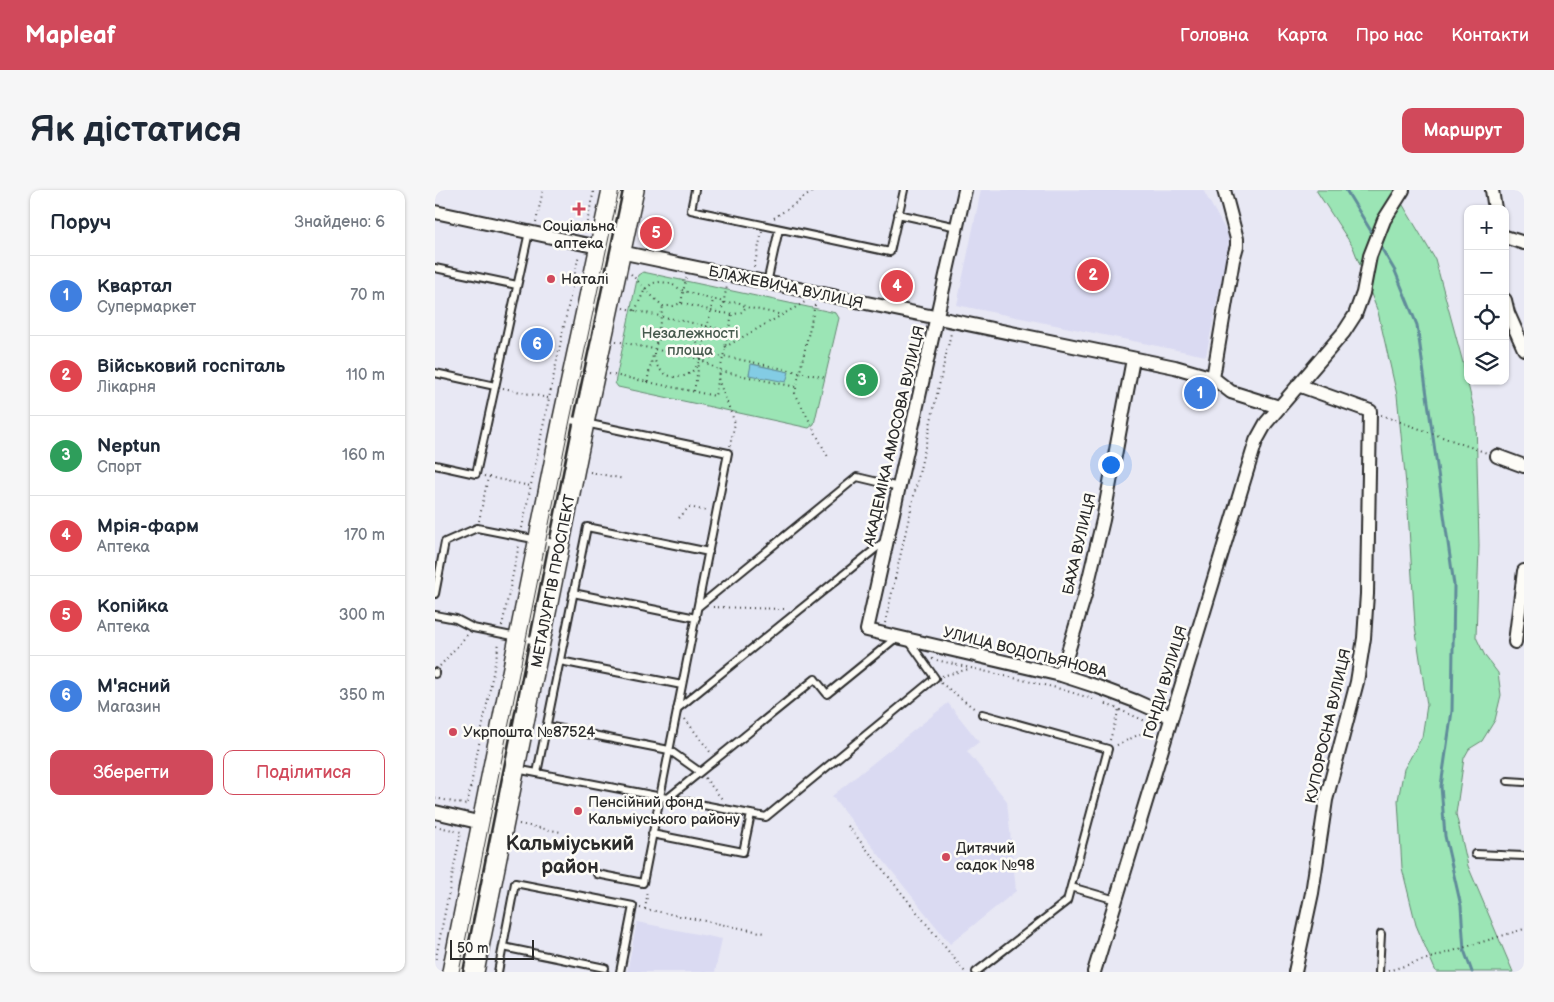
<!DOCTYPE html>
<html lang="uk">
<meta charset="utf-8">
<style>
body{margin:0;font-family:"Balsamiq Sans",sans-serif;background:#f6f6f7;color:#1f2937}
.controls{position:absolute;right:15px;top:15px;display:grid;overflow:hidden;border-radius:10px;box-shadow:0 1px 4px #0004}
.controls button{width:45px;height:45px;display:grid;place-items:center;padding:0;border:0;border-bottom:1px solid #e0e1e3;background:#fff;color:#1f2937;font:25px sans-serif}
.scale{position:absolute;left:15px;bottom:12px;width:84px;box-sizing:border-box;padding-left:5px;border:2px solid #2b2b2b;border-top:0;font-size:14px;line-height:18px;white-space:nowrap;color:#2b2b2b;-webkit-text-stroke:4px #fdfcf7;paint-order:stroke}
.you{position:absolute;left:675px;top:274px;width:18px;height:18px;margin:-12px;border:4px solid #fff;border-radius:50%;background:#1a73e8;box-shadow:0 0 0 8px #1a73e833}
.badge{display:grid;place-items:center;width:32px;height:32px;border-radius:50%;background:#d1495b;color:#fff;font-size:16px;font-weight:700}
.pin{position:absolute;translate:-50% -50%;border:2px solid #fff;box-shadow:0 1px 5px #0006}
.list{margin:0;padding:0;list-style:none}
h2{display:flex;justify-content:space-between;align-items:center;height:65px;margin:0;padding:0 20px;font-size:21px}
h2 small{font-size:16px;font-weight:400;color:#747a83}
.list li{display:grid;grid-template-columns:32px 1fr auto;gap:15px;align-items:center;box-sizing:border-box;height:80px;padding:0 20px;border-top:1px solid #e0e1e3}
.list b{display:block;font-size:19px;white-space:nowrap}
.list p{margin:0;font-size:16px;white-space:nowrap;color:#747a83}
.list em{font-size:16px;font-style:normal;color:#747a83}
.actions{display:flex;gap:10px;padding:15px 20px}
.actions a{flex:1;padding:11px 0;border:1px solid #d1495b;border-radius:10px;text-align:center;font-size:18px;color:#d1495b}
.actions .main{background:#d1495b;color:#fff}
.icon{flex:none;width:28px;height:28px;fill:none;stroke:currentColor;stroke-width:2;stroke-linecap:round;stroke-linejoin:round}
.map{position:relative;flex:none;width:1089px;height:782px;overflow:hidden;border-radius:10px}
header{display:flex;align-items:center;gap:30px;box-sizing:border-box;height:70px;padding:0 25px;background:#d1495b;color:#fff}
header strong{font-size:24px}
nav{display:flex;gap:28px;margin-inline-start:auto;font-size:18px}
.intro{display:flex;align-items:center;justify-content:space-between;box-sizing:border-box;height:120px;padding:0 30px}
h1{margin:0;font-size:35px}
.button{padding:12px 22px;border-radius:10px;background:#d1495b;color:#fff;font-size:18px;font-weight:700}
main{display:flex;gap:30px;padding:0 30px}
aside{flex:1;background:#fff;border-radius:10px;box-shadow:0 1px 4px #0004}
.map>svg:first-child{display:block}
</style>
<header>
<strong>Mapleaf</strong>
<nav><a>Головна</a><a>Карта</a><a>Про нас</a><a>Контакти</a></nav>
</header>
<div class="intro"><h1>Як дістатися</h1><a class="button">Маршрут</a></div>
<main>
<aside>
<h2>Поруч<small>Знайдено: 6</small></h2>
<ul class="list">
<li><span class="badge" style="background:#3f7fe0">1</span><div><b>Квартал</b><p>Супермаркет</p></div><em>70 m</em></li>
<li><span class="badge" style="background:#e0444e">2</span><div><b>Військовий госпіталь</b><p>Лікарня</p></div><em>110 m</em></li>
<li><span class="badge" style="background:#2e9e5b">3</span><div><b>Neptun</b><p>Спорт</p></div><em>160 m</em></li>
<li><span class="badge" style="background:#e0444e">4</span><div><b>Мрія-фарм</b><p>Аптека</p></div><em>170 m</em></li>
<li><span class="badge" style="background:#e0444e">5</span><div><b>Копійка</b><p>Аптека</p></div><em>300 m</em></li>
<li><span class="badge" style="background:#3f7fe0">6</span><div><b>М'ясний</b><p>Магазин</p></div><em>350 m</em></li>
</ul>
<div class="actions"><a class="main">Зберегти</a><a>Поділитися</a></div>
</aside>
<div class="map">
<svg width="1089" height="782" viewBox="0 0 1089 782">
<rect width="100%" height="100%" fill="#e8e8f4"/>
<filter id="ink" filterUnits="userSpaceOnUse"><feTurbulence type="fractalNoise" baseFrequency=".02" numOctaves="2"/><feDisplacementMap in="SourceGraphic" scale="10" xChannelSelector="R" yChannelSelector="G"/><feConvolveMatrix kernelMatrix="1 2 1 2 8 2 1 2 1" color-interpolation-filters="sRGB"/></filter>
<g filter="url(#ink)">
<!-- built -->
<path fill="#dadaf2" d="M546 0H768L795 48 771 166 522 115Z
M513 513 544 552 532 561 572 611 581 701 515 754 397 606Z
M202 732 287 749 280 782H192Z"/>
<!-- green -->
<path fill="#9be5b5" stroke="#638870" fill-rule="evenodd" d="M881 0H959L1000 69 1027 169 1041 228 1044 356 1041 447 1050 466 1063 483 1066 505 1060 530 1047 551 1034 559 1029 568 1021 624 1033 676 1078 782H1001L981 735 967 678 963 610 969 579 987 547 992 515 980 436 972 304 962 205 943 122 918 57Z
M208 82 401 123 404 128 379 234 374 238 183 197 180 193 203 85ZM317 174 353 182 314 185Z"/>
<!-- water -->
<path fill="#83cce4" stroke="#608c9a" d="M316 174 354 182 351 192 314 185Z"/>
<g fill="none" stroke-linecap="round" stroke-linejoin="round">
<!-- stream -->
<path stroke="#608c9a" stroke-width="3" d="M911 0 939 46
M944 54 960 81 982 135 1019 395 1017 521 1006 596 1010 646 1026 716 1029 760 1037 782"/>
<defs>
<path id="lane" d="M260 0 256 20 455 62 469 0
M463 24 522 37
M0 78 82 95
M332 93 344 39
M0 183 60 196
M131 229 293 263 208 693 162 684
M0 275 41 284 94 42
M138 403 261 428
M0 404 10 352 42 338 124 354
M263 417 422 287 464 297
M0 425 21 429 38 438 102 451
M125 471 247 495
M0 484V482
M242 519 450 351
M112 536 234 560 265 582
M81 579 331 627 500 488 474 451
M102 583 152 337 274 362
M1073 591 1089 592
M233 608 380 489 392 504 462 447
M217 644 308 662 316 624
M1040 664 1089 666
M636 697 681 710
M68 757 170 778
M63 782 80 693 198 716 185 782
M541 782 632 711 673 559 547 524
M944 782 946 744"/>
<path id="street" d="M530 0 432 440 626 485 663 497 700 511 736 527
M1057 0 1060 19
M0 22 163 57
M1070 47 1089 53
M185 62 740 177 778 188 796 202 844 217
M1070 110 1073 123 1089 159
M778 188 798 70 802 56V49L789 0
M1062 266 1089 276
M1080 452 1089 381
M626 485 650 405 668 330 698 169
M0 622 47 633
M659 782 821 251 831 233 909 142 920 125 928 103 935 66 949 30 968 0
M860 782 877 703 891 610 922 492 929 448 932 404 935 221 863 195"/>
<path id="primary" d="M17 782 128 228 177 0
M39 782 149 233 199 0"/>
</defs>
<!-- lane casing -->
<use href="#lane" stroke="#2b2b2b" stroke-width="10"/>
<!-- street casing -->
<use href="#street" stroke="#2b2b2b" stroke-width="16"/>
<!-- primary casing -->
<use href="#primary" stroke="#2b2b2b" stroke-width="22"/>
<!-- path -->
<path stroke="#2b2b2b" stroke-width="2" stroke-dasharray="1 4" stroke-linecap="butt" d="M339 28 380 0
M101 32 108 0
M150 42 159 0
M319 77 327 42
M196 84 219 108 228 116H238L246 113 286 123 300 124 307 122 311 117
M246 113 251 88
M380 115 360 203 394 269
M188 118 294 141
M200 121 210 99 218 93 225 92 234 93 249 101 278 110H284L288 113 303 112 311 117 348 125
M286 123 292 96
M219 164a23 23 0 1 1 46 0a23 23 0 1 1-46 0Z
M181 151 265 169 285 181 361 197
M221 153 228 116
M290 157 370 112
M267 162 278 110
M265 169 288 166 392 188
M174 184 280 206 297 124
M283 189 300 233 295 256
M212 192 218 165
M68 198 113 208
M259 201 264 174
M946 225 1052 263
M155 282 189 289
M49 286 95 296
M244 328 254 317 272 321
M44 331 53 287
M87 338 144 64
M278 417 350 419
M450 433 516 143
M67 436 84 355
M497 469 622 498 658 509
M5 476 33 444
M507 486 534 479
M506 493 540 519
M671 514 722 536
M250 529 276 563
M675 550 684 519
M682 555 720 537
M270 588 287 609
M0 608 32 615 64 453
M84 634 126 642
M0 636 26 642 0 772
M413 636 530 782
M205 718 330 743
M210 719 212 707 211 702
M953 781 1089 739"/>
<!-- lane -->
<use href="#lane" stroke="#fdfcf7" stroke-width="6"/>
<!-- street -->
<use href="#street" stroke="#fdfcf7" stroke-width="12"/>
<!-- primary -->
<use href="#primary" stroke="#fdfcf7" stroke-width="19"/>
<!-- tram -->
<path stroke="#2b2b2b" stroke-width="1" d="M24 782 135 230 184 0"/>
</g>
</g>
<!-- markers -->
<g fill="#d1495b" stroke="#fdfcf7" stroke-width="2">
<path d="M141.5 11.5h5v5h5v5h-5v5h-5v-5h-5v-5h5z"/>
<circle cx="116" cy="89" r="5"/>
<circle cx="18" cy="542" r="5"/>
<circle cx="143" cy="621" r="5"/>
<circle cx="511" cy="667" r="5"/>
</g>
<g text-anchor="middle" stroke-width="5" stroke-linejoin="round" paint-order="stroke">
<!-- poi labels -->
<g font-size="15" fill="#2b2b2b" stroke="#fdfcf7" text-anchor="start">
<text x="144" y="41" text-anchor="middle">Соціальна<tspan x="144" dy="17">аптека</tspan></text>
<text x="126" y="94">Наталі</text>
<text x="28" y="547">Укрпошта №87524</text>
<text x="153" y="617">Пенсійний фонд<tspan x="153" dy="17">Кальміуського району</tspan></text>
<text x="521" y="663">Дитячий<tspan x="521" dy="17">садок №98</tspan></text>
</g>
<!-- street labels -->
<g font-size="15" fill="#2b2b2b" stroke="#fdfcf7">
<text transform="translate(351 97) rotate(12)" y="5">БЛАЖЕВИЧА ВУЛИЦЯ</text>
<text transform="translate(459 246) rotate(-77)" y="5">АКАДЕМІКА АМОСОВА ВУЛИЦЯ</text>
<text transform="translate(644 354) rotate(-77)" y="5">БАХА ВУЛИЦЯ</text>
<text transform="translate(118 391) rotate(-79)" y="5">МЕТАЛУРГІВ ПРОСПЕКТ</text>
<text transform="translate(590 462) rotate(14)" y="5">УЛИЦА ВОДОПЬЯНОВА</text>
<text transform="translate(730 492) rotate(-73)" y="5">ГОНДИ ВУЛИЦЯ</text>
<text transform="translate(893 536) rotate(-77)" y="5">КУПОРОСНА ВУЛИЦЯ</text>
</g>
<!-- park labels -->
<g font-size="15" fill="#475a4e" stroke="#fdfcf7">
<text x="255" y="148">Незалежності<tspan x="255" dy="17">площа</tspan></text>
</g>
<!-- district labels -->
<g font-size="20" font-weight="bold" fill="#2b2b2b" stroke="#fdfcf7">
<text x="135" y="660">Кальміуський<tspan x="135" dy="23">район</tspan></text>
</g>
</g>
</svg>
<div class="controls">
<button>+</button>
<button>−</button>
<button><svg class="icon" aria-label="locate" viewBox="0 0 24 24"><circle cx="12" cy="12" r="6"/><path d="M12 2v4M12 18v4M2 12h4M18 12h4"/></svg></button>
<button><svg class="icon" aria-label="layers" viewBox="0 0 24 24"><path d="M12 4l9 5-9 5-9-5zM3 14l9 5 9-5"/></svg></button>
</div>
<div class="scale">50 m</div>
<div class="you"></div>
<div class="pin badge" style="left:765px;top:203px;background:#3f7fe0">1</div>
<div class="pin badge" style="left:658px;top:85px;background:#e0444e">2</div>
<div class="pin badge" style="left:427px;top:190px;background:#2e9e5b">3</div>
<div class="pin badge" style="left:462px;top:96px;background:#e0444e">4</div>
<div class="pin badge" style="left:221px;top:43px;background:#e0444e">5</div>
<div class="pin badge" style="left:102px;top:154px;background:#3f7fe0">6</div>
</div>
</main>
